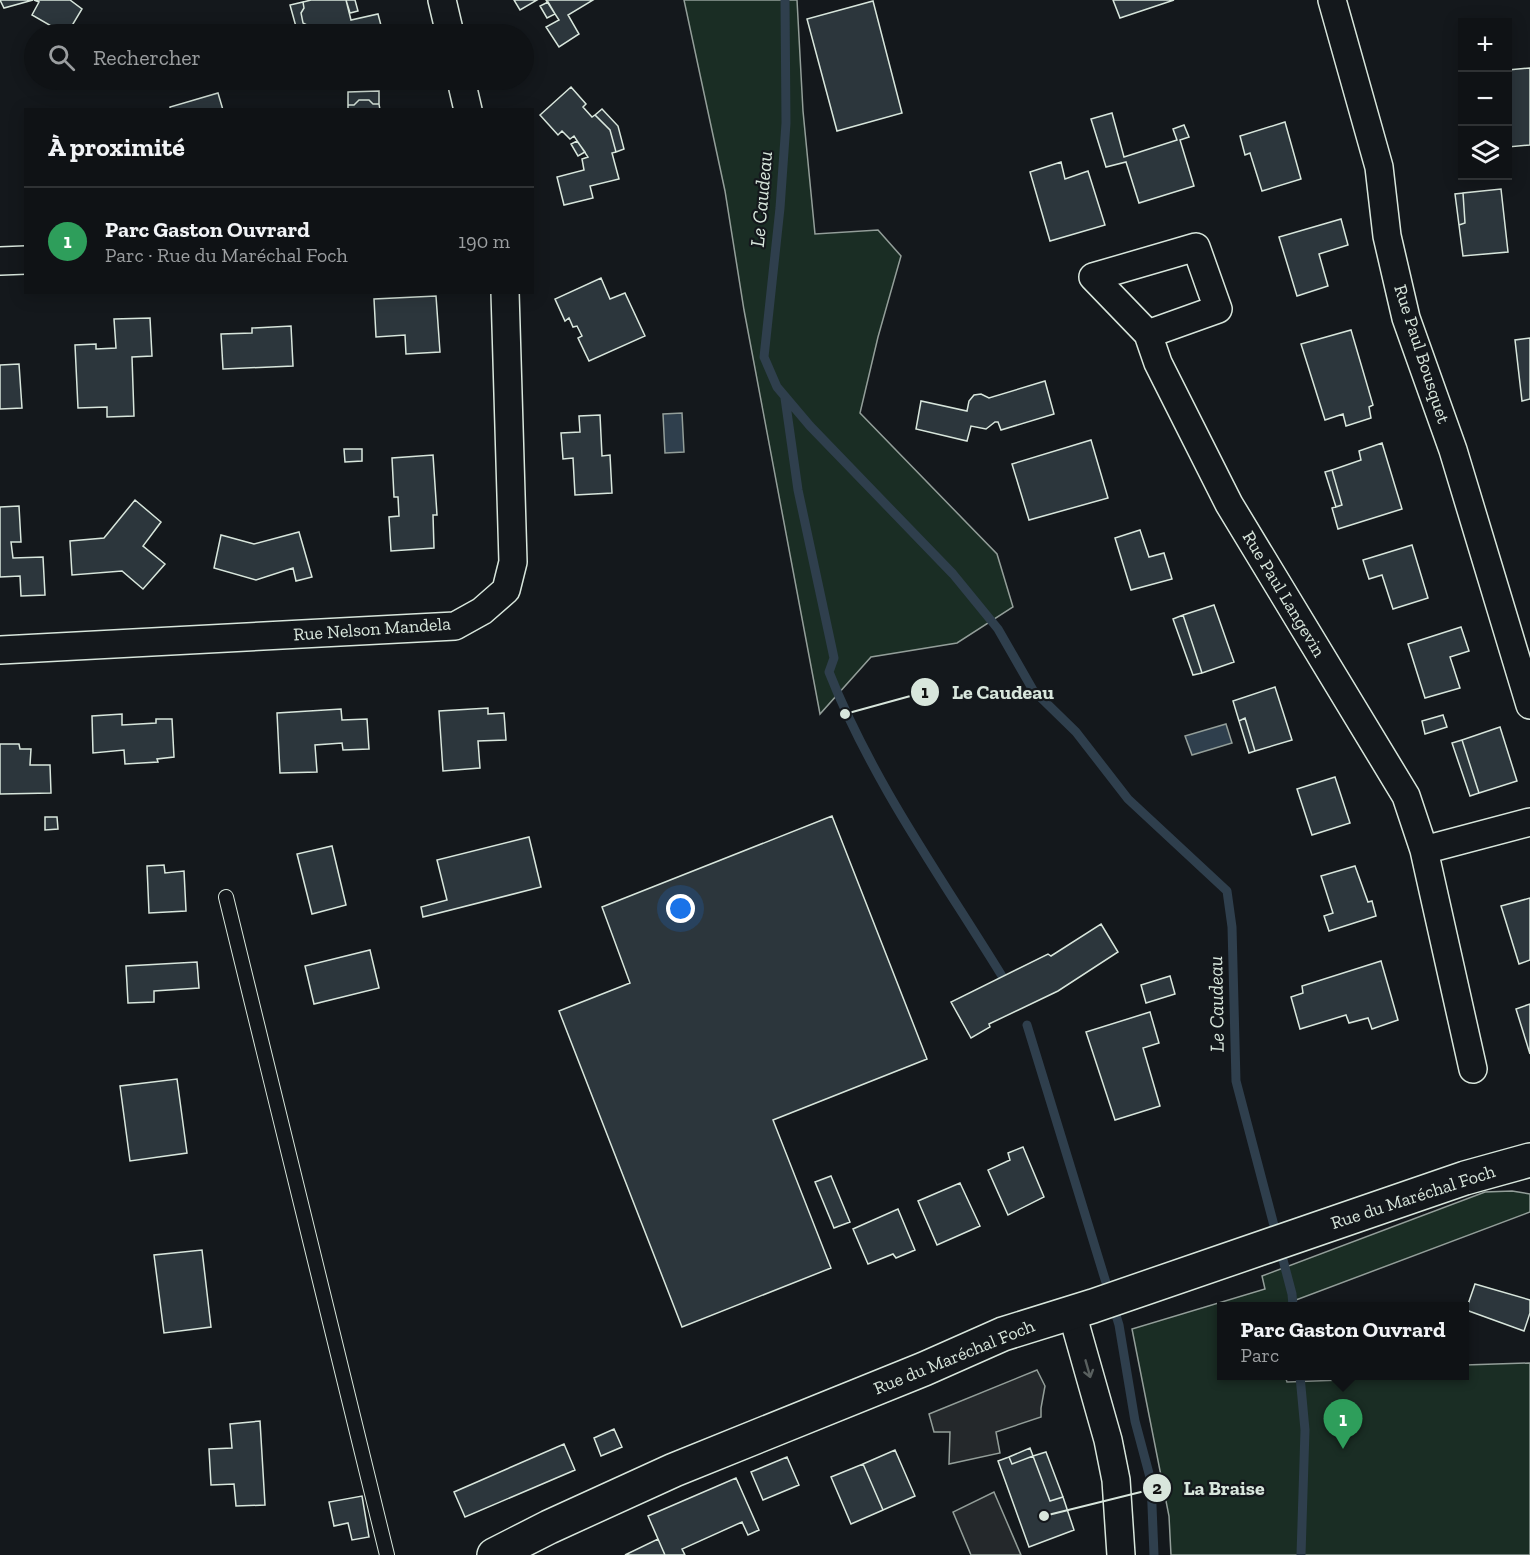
<!DOCTYPE html>
<html lang="fr">
<meta charset="utf-8">
<style>
body{margin:0;font-family:"Zilla Slab",serif;background:#1d2022;color:#f1f3f6}
.controls{position:absolute;right:18px;top:18px;display:grid;overflow:hidden;border-radius:0px;box-shadow:0 3px 15px #0003}
.controls button{width:54px;height:54px;display:grid;place-items:center;padding:0;border:0;border-bottom:2px solid #2f3234;background:#0f1215;color:#f1f3f6;font:30px sans-serif}
.you{position:absolute;left:681px;top:909px;width:21px;height:21px;margin:-15px;border:4px solid #fff;border-radius:50%;background:#1a73e8;box-shadow:0 0 0 9px #1a73e833}
.badge{display:grid;place-items:center;width:39px;height:39px;border-radius:50%;background:#b45309;color:#fff;font-size:20px;font-weight:700}
.pin{position:absolute;translate:-50% -50px;filter:drop-shadow(0 2px 3px #0008)}
.pin::after{content:'';position:absolute;top:32px;width:21px;height:18px;background:inherit;clip-path:polygon(0 0,100% 0,50% 100%)}
.popup{position:absolute;left:1217px;top:1302px;width:252px;height:78px;box-sizing:border-box;display:grid;place-content:center;border-radius:0px;background:#0f1215;filter:drop-shadow(0 2px 4px #0005);font-size:20px;white-space:nowrap;color:#9b9ea0}
.popup b{font-size:22px;color:#f1f3f6}
.popup::after{content:'';position:absolute;left:50%;top:100%;margin-left:-12px;border:12px solid transparent;border-top-color:#0f1215}
.list{margin:0;padding:0;list-style:none}
h2{display:flex;justify-content:space-between;align-items:center;height:78px;margin:0;padding:0 24px;font-size:26px}
h2 small{font-size:20px;font-weight:400;color:#9b9ea0}
.list li{display:grid;grid-template-columns:39px 1fr auto;gap:18px;align-items:center;box-sizing:border-box;height:108px;padding:0 24px;border-top:2px solid #2f3234}
.list b{display:block;font-size:22px;white-space:nowrap}
.list p{margin:0;font-size:20px;white-space:nowrap;color:#9b9ea0}
.list em{font-size:20px;font-style:normal;color:#9b9ea0}
.icon{flex:none;width:33px;height:33px;fill:none;stroke:currentColor;stroke-width:2;stroke-linecap:round;stroke-linejoin:round}
.map{position:relative;flex:none;width:1530px;height:1555px;overflow:hidden}
.search{position:absolute;background:#0f1215;box-shadow:0 3px 15px #0003;left:24px;top:24px;width:510px;height:66px;display:flex;align-items:center;gap:15px;box-sizing:border-box;padding:0 21px;border-radius:33px;color:#9b9ea0;font-size:22px}
.panel{position:absolute;background:#0f1215;box-shadow:0 3px 15px #0003;left:24px;top:108px;width:510px;height:186px;border-radius:0px}
.map>svg:first-child{display:block}
</style>
<div class="map">
<svg width="1530" height="1555" viewBox="0 0 1530 1555">
<rect width="100%" height="100%" fill="#14181c"/>
<!-- green -->
<path fill="#1a2d24" stroke="#939e99" stroke-width="1.5" d="M684 0H797L803 111 815 234 878 230 901 256 878 337 860 413 997 554 1013 607 957 643 871 657 820 714 744 310 725 191Z
M1512 1191 1530 1194V1212L1280 1306H1222V1376H1285L1287 1382 1342 1380 1368 1376H1464L1465 1365 1530 1363V1555H1171L1169 1516 1132 1329 1265 1289 1262 1276 1485 1192Z"/>
<!-- parking -->
<path fill="#24282b" stroke="#939e99" stroke-width="1.5" d="M1037 1370 1045 1386 1041 1408V1417L996 1432 1000 1453 949 1464 950 1432H934L929 1414Z
M994 1492 1021 1555H971L953 1512Z"/>
<!-- water -->
<path fill="#2f3f4d" stroke="#939e99" stroke-width="1.5" d="M682 413 684 452 665 453 663 414Z
M1226 724 1232 743 1192 755 1185 736Z"/>
<g fill="none" stroke-linecap="round" stroke-linejoin="round">
<!-- stream -->
<path stroke="#2f3f4d" stroke-width="9" d="M785 0 786 123 780 208 764 357 777 387 810 426 953 574 998 629 1033 690 1076 732 1128 799 1227 891 1232 927 1236 1081 1292 1294 1293 1306
M785 398 798 490 834 658 829 672C872 781 941 877 1002 976
M1027 1025 1119 1325 1135 1421 1151 1481 1154 1555
M1300 1376 1305 1430 1301 1555"/>
</g>
<!-- building -->
<path fill="#2c363c" stroke="#d8e6dc" stroke-width="1.5" d="M0 0H33L4 8Z
M34 0H70L82 9 67 34H65L32 15 39 2Z
M311 0H346L351 20 378 14 383 33 332 34 330 27 310 32 309 26 303 23 301 13 304 8 303 2Z
M346 0H355L358 11 350 13Z
M514 0H537L520 10Z
M546 0H593L568 15 579 34 559 47 546 27 559 20Z
M1113 0H1174L1120 18Z
M873 1 902 113 837 131 807 19Z
M303 2 304 8 301 13 303 23 309 26 310 32 298 34 290 5Z
M548 2 555 14 547 18 540 6Z
M1530 68V145L1508 147V70Z
M571 87 586 104 583 107 592 117 595 115 610 130 616 152 612 153 619 179 590 186 593 198 564 205 557 177 584 170 582 159 588 157 574 136 570 139 562 131 558 135 540 115Z
M379 91V104H373L369 100H359L354 105H348V92Z
M218 93 223 110H170V107Z
M359 100H369L373 104H379L380 110H348V105H354Z
M602 109 618 126 624 149 616 152 610 130 595 115Z
M1112 113 1124 157 1177 140 1173 129 1184 125 1189 137 1180 140 1194 186 1139 203 1126 162 1106 167 1091 119Z
M1285 122 1301 179 1262 191 1250 153 1245 155 1240 136Z
M577 141 585 152 578 156 571 144Z
M1061 162 1065 179 1088 171 1105 225 1050 241 1030 172Z
M1501 189 1508 252 1463 256 1459 225 1465 223 1463 193Z
M1463 193 1465 223 1459 225 1455 194Z
M1341 219 1348 245 1319 254 1328 286 1297 296 1279 237Z
M601 278 610 299 625 293 645 336 589 361 578 338 582 336 577 326 573 327 569 318 565 321 555 299Z
M436 296 440 352 406 354 405 335 376 337 374 299Z
M150 318 152 356 132 357 134 416 107 417V407L78 408 75 345 96 344V349L116 348 114 319Z
M291 326 293 366 223 369 221 334 252 333V328Z
M1351 330 1373 405 1369 407 1371 418 1346 426 1343 414 1325 420 1301 344Z
M1530 338V399L1522 401 1515 340Z
M19 364 22 408 0 409V365Z
M1045 381 1054 414 1001 430 998 422H995L986 429 971 426 967 441 916 429 921 401 967 411 969 401 974 395 981 394 989 398Z
M600 415 602 456 610 455 612 493 575 495 573 458 563 459 561 433 580 432 579 416Z
M1091 440 1108 498 1029 520 1012 464Z
M1382 443 1402 509 1338 529 1332 508 1342 505 1332 470 1361 460 1359 451Z
M344 449H362V461L345 462Z
M433 455 437 515H433L434 548 391 551 389 517 399 516 398 497H394L392 458Z
M1332 470 1342 505 1336 507 1325 472Z
M135 500 161 522 143 546 165 564 143 589 122 571 72 575 70 541 104 538Z
M19 506 21 542H11L13 558 43 557 45 595 21 596 20 576 0 577V507Z
M1140 530 1149 557 1164 553 1172 579 1131 590 1115 538Z
M299 532 312 577 296 581 293 568 256 580 214 568 221 535 254 544Z
M1412 545 1428 598 1393 609 1382 575 1369 579 1363 560Z
M1214 605 1234 662 1202 673 1183 615Z
M1183 615 1202 673 1193 675 1173 619Z
M1461 627 1469 651 1450 657 1460 688 1425 698 1408 644Z
M1275 687 1292 740 1255 751 1245 718 1239 721 1233 701Z
M488 708V714L504 713 506 740 478 741 480 768 443 771 439 711Z
M341 709 342 720 367 719 369 749 343 750 342 743 315 745 317 772 280 773 277 713Z
M122 714V725L156 723V719H172L174 757 157 759 158 762 125 764 124 750 93 753 92 716Z
M1443 715 1447 727 1425 734 1422 721Z
M1245 718 1255 751 1249 753 1239 721Z
M1500 727 1517 781 1479 793 1462 740Z
M1462 740 1479 793 1470 796 1452 743Z
M0 744H19L20 749H31L30 765H50L51 793 0 794Z
M1335 777 1350 823 1312 835 1297 789Z
M832 816 927 1059 773 1120 831 1268 682 1327 559 1011 630 983 602 907Z
M45 817H57L58 829 45 830Z
M529 837 541 887 423 917 421 907 447 900 437 860Z
M332 846 346 905 312 914 297 854Z
M164 865 165 873 184 871 186 911 149 913 147 866Z
M1355 866 1368 902 1372 901 1376 916 1329 931 1324 916 1333 913 1321 876Z
M1530 898V960L1519 964 1501 906Z
M1101 924 1118 952 1058 991 989 1024 990 1027 971 1038 951 1002 1048 954 1051 956Z
M370 950 379 988 314 1004 305 966Z
M1381 961 1398 1020 1372 1029 1368 1018 1349 1023 1346 1015 1300 1029 1291 997 1303 993 1302 986Z
M197 962 199 988 154 991V1002L128 1003 126 966Z
M1170 976 1175 994 1146 1003 1141 985Z
M1530 1004V1054L1516 1009Z
M1150 1012 1159 1043 1143 1048 1160 1106 1115 1120 1086 1032Z
M177 1079 187 1153 130 1161 120 1086Z
M1023 1147 1044 1197 1008 1215 988 1170 1010 1160 1008 1153Z
M831 1176 850 1222 834 1228 815 1182Z
M960 1183 980 1226 937 1245 918 1201Z
M898 1209 915 1250 896 1258 893 1254 868 1264 853 1229Z
M202 1250 211 1327 164 1333 154 1255Z
M1475 1284 1530 1300V1313L1524 1331 1466 1310Z
M260 1421 265 1505 236 1506 234 1484 211 1485 209 1449 232 1448 230 1424Z
M614 1429 622 1447 601 1456 594 1438Z
M564 1444 575 1470 465 1517 454 1492Z
M1030 1448 1033 1456 1012 1464 1009 1457Z
M895 1450 915 1496 883 1510 863 1464Z
M1046 1452 1063 1497 1050 1501 1033 1456Z
M1033 1456 1050 1501 1063 1497 1074 1530 1029 1547 998 1461 1009 1457 1012 1464Z
M787 1457 799 1485 763 1500 751 1472Z
M863 1464 883 1510 851 1524 831 1477Z
M736 1478 759 1530 748 1535 742 1522 682 1549 685 1555H665L648 1516Z
M362 1496 369 1537 352 1540 348 1523 334 1526 329 1502Z
M658 1539 665 1555H625Z"/>
<g fill="none" stroke-linecap="round" stroke-linejoin="round">
<defs>
<path id="lane" d="M226 897 387 1555"/>
<path id="street" d="M442 0 450 34
M1332 0 1379 167 1387 236 1406 318 1453 450 1530 705
M461 80 468 110
M0 261 26 260
M1148 334 1093 277 1196 247 1218 309 1148 334 1158 363 1229 504 1406 796 1424 850
M0 650 455 626 482 611 506 590 513 562 505 292
M1473 1069 1424 850 1530 822
M1072 1313 1108 1440 1116 1480 1121 1555"/>
<path id="secondary" d="M494 1555 549 1527 674 1470 924 1369 1003 1334 1093 1306 1465 1178 1530 1160"/>
</defs>
<!-- lane casing -->
<use href="#lane" stroke="#d8e6dc" stroke-width="16"/>
<!-- street casing -->
<use href="#street" stroke="#d8e6dc" stroke-width="30"/>
<!-- secondary casing -->
<use href="#secondary" stroke="#d8e6dc" stroke-width="36"/>
<!-- lane -->
<use href="#lane" stroke="#14181c" stroke-width="14"/>
<!-- street -->
<use href="#street" stroke="#14181c" stroke-width="27"/>
<!-- secondary -->
<use href="#secondary" stroke="#14181c" stroke-width="33"/>
</g>
<!-- one-way arrows -->
<defs><path id="oneway-shaft" d="M-6 0H5M1.5-3L5.5 0L1.5 3" fill="none" stroke-width="1.6" stroke-linecap="round" stroke-linejoin="round" transform="scale(1.5)"/></defs>
<use stroke="#59605f" href="#oneway-shaft" transform="translate(1088 1369) rotate(74)"/>
<g text-anchor="middle" stroke-width="4.5" stroke-linejoin="round" paint-order="stroke">
<!-- street labels -->
<g font-size="18" fill="#d8e6dc" stroke="#14181c">
<text transform="translate(1422 354) rotate(72)" y="6">Rue Paul Bousquet</text>
<text transform="translate(1284 594) rotate(59)" y="6">Rue Paul Langevin</text>
<text transform="translate(372 629) rotate(-4)" y="6">Rue Nelson Mandela</text>
<text transform="translate(1413 1197) rotate(-18)" y="6">Rue du Maréchal Foch</text>
<text transform="translate(954 1357) rotate(-22)" y="6">Rue du Maréchal Foch</text>
</g>
<!-- water labels -->
<g font-size="20" font-style="italic" fill="#d8e6dc" stroke="#14181c">
<text transform="translate(761 199) rotate(-85)" y="7">Le Caudeau</text>
<text transform="translate(1216 1004) rotate(-91)" y="7">Le Caudeau</text>
</g>
</g>
<!-- callouts -->
<path fill="none" stroke="#d8e6dc" stroke-width="2" d="M845 714L925 692M1044 1516L1157 1488"/>
<g fill="#d8e6dc" stroke="#14181c" stroke-width="2">
<circle cx="845" cy="714" r="6"/>
<circle cx="1044" cy="1516" r="6"/>
<circle cx="925" cy="692" r="15"/>
<circle cx="1157" cy="1488" r="15"/>
</g>
<g font-size="18" text-anchor="middle" font-weight="bold" fill="#111">
<text x="925" y="698">1</text>
<text x="1157" y="1494">2</text>
</g>
<g font-size="20" text-anchor="middle" font-weight="bold" fill="#d8e6dc" stroke="#14181c" stroke-width="4.5" stroke-linejoin="round" paint-order="stroke">
<text x="1003" y="699">Le Caudeau</text>
<text x="1224" y="1495">La Braise</text>
</g>
</svg>
<div class="controls">
<button>+</button>
<button>−</button>
<button><svg class="icon" aria-label="layers" viewBox="0 0 24 24"><path d="M12 4l9 5-9 5-9-5zM3 14l9 5 9-5"/></svg></button>
</div>
<div class="you"></div>
<div class="pin badge" style="left:1343px;top:1449px;background:#2e9e5b">1</div>
<div class="popup"><b>Parc Gaston Ouvrard</b>Parc</div>
<div class="search"><svg class="icon" aria-label="search" viewBox="0 0 24 24"><circle cx="10" cy="10" r="6"/><path d="M15 15l6 6"/></svg>Rechercher</div>
<section class="panel">
<h2>À proximité<small></small></h2>
<ul class="list">
<li><span class="badge" style="background:#2e9e5b">1</span><div><b>Parc Gaston Ouvrard</b><p>Parc · Rue du Maréchal Foch</p></div><em>190 m</em></li>
</ul>
</section>
</div>
